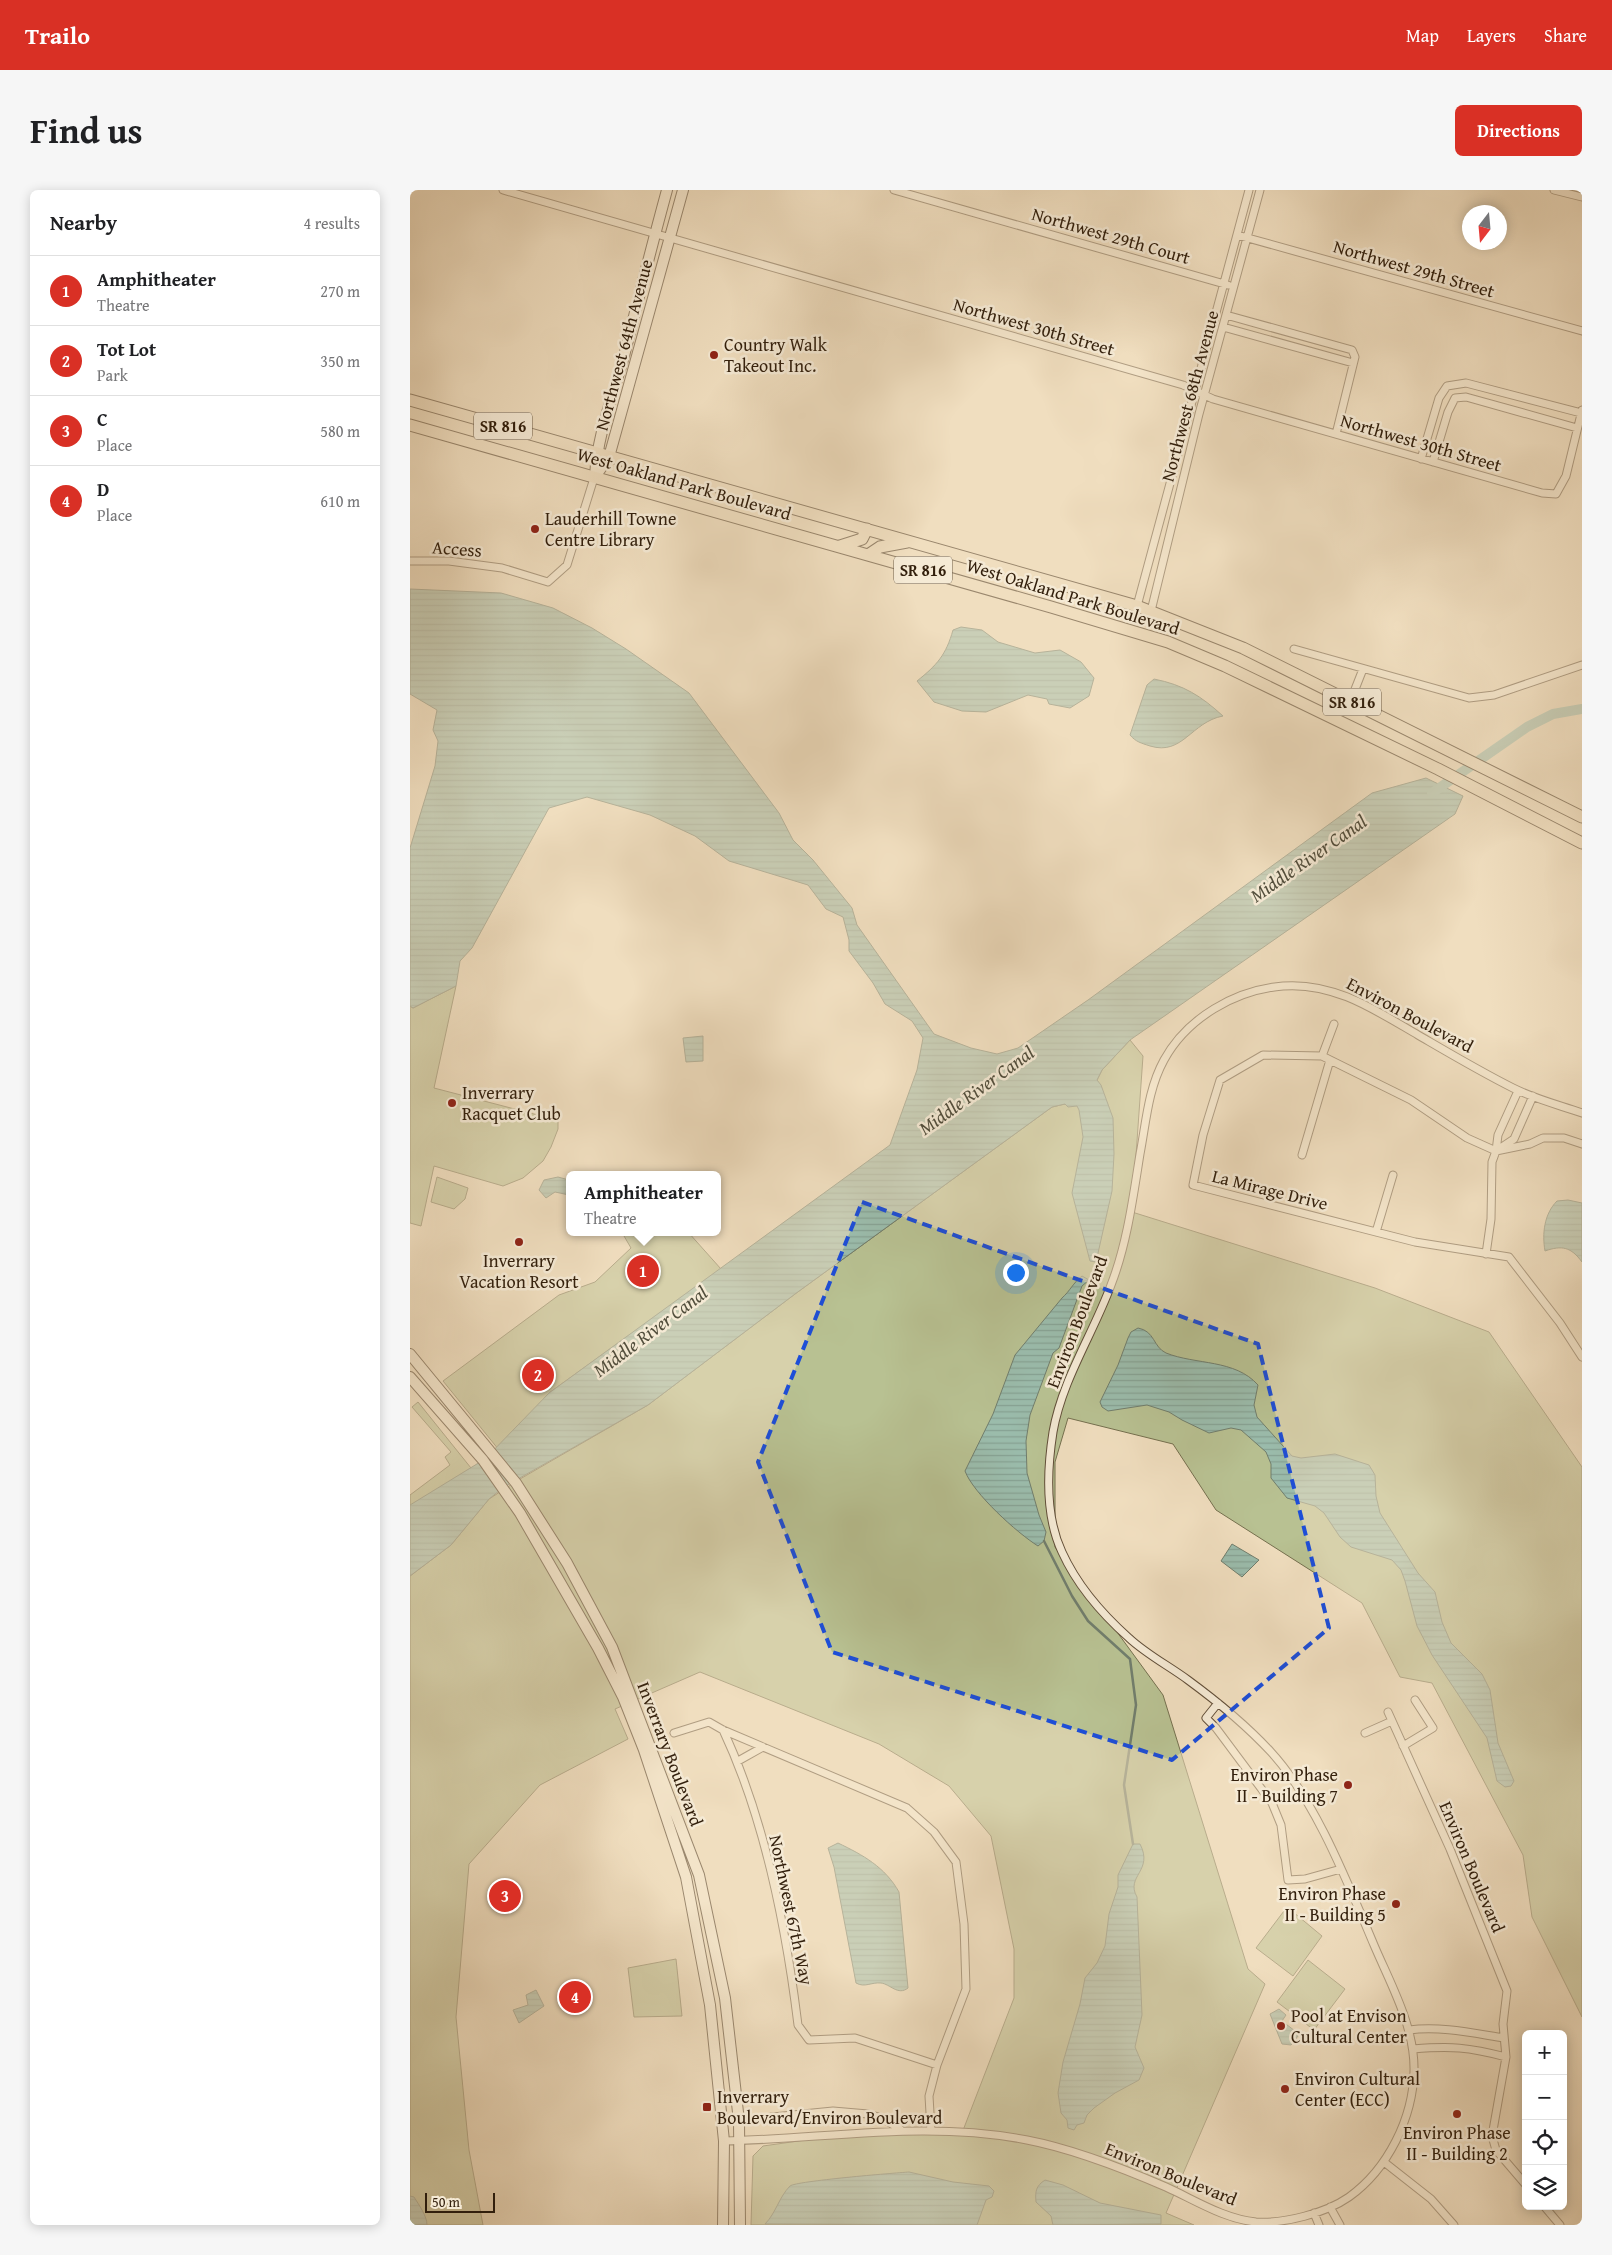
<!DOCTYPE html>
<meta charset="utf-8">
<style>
body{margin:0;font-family:"Gentium Book Plus",serif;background:#f6f6f6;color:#202124}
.controls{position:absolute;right:15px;bottom:15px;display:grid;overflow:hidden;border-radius:8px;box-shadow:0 2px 12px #0003}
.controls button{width:45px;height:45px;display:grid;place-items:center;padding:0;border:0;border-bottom:1px solid #e0e0e0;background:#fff;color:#202124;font:25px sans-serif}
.compass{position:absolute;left:1052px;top:15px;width:45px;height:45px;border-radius:50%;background:#fff;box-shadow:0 2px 12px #0003;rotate:196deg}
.scale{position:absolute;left:15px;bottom:12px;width:70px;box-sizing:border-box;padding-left:5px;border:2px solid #321f0c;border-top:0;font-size:14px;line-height:18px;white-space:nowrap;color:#321f0c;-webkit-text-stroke:4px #f5ead5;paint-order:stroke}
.you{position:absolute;left:605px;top:1082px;width:18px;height:18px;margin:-12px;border:4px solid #fff;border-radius:50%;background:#1a73e8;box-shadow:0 0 0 8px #1a73e833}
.badge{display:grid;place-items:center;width:32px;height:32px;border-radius:50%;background:#d93025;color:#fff;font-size:16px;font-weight:700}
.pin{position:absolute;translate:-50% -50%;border:2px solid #fff;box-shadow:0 1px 5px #0006}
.popup{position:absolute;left:156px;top:981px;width:155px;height:65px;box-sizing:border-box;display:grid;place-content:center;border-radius:8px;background:#fff;filter:drop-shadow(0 1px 4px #0005);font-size:16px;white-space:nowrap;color:#757577}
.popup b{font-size:19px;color:#202124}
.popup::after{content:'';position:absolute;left:50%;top:100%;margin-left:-10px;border:10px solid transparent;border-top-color:#fff}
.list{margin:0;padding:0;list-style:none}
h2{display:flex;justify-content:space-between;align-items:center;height:65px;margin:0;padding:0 20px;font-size:21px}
h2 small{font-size:16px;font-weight:400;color:#757577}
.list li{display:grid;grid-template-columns:32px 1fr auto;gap:15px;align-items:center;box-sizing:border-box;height:70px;padding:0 20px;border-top:1px solid #e0e0e0}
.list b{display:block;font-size:19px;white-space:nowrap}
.list p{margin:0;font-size:16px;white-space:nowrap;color:#757577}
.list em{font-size:16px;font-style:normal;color:#757577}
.icon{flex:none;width:28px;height:28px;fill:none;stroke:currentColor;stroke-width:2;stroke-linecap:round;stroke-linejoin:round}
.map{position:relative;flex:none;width:1172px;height:2035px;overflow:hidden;border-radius:8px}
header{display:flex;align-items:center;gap:30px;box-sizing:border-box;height:70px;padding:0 25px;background:#d93025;color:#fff}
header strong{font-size:24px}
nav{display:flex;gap:28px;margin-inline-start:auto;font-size:18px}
.intro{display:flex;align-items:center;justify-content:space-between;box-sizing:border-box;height:120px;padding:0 30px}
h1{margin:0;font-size:35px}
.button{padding:12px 22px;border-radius:8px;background:#d93025;color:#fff;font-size:18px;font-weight:700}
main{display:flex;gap:30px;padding:0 30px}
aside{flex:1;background:#fff;border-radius:8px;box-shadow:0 2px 12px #0003}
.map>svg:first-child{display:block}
</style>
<header>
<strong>Trailo</strong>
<nav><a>Map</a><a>Layers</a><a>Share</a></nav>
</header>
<div class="intro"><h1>Find us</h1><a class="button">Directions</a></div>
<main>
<aside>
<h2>Nearby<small>4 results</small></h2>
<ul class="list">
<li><span class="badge">1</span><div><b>Amphitheater</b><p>Theatre</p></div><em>270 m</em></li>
<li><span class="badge">2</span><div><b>Tot Lot</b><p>Park</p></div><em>350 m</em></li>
<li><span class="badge">3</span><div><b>C</b><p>Place</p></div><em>580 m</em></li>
<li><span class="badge">4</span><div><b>D</b><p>Place</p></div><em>610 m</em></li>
</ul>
</aside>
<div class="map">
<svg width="1172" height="2035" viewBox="0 0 1172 2035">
<defs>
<pattern id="water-rules" width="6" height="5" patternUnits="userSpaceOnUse" patternTransform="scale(1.25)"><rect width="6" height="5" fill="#9bbdad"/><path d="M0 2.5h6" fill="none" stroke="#86a294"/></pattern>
</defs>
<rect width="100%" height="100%" fill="#f0debf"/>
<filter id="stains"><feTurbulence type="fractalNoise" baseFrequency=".004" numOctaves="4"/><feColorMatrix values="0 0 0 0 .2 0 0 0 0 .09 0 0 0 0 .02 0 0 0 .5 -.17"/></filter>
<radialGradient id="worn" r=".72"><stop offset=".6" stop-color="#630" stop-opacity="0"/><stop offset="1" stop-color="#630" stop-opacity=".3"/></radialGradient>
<!-- green -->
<path fill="#b8c192" stroke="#75704f" d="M46 796 24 898 143 929 148 931V939L141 957 133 971 113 988 93 996 24 976 11 1036 0 1033V816L3 818Z
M720 850 733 866 722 1022 965 1098 1079 1142 1172 1277V1827L1122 1727 1113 1665 1022 1493 990 1487 952 1413 806 1320 763 1254 658 1228 645 1272V1357L753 1505 838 1779 855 1794 756 2023 784 2035H341L343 1966 353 1956 417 1947 552 1943 604 1808V1759L581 1646 539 1596 469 1554 290 1482 205 1519 218 1549 130 1595 59 1674 46 1827 59 1960 73 2035H0V1386L41 1355 79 1309 110 1289 238 1215 385 1104 642 917 655 914 687 890 692 880Z
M27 987 58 998 55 1009 44 1019 21 1012Z
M218 1042H278L311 1079 139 1203 89 1260 33 1191 149 1105 185 1092 221 1058 214 1046Z
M8 1212 61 1278 0 1320V1305L40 1275 35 1267 41 1262 2 1217Z
M877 1717 912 1746 883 1786 846 1758Z
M266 1769 272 1826 224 1827 218 1778Z
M898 1770 935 1799 904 1840 867 1812Z"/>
<!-- water -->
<path fill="url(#water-rules)" stroke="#717e6d" d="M0 399 91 403 143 418 182 438 216 459 279 503 369 623 383 650 403 670 442 718 447 735 524 844 561 858 587 864 608 858 678 810 962 603 1016 588 1053 606 1045 624 720 850 692 880 687 890 691 895 703 928 704 964 702 1001 686 1072 680 1071 662 1003 673 947 669 920 667 916 658 917 655 914 642 917 385 1104 238 1215 94 1297 79 1309 41 1355 0 1386V1315L75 1269 139 1203 480 955 507 880 513 848 502 831 475 814 463 793 439 761V750L433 727 416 719 398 695 319 671 285 646 240 625 177 607 139 618 62 758 50 771 46 796 3 818 0 816V658L25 576 28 551 23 540 27 520 0 504Z
M551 437 572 440 588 452 625 463 650 460 671 472 684 488 679 506 660 518 639 514 637 509 618 505 576 522 552 521 524 512 507 491C527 475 536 465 543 440Z
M744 489C774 495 791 506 813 526 781 532 773 566 740 556 731 553 726 552 720 545L737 495Z
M293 846V871L276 872 273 848Z
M148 987 159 990V1005L145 1002 136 1008 129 1000 134 990Z
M1158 1010 1172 1013V1072C1161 1057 1152 1055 1135 1061 1132 1044 1134 1024 1147 1011Z
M672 1086 679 1090 672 1096 649 1158 643 1163 620 1225 616 1251 617 1283 629 1325 636 1342 634 1351 628 1356C607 1343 563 1303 555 1281L583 1224 605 1165 652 1108C660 1101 663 1093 672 1086Z
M728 1138C745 1141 743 1157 756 1163 786 1175 825 1169 848 1195L844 1215 847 1227 882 1266 891 1268 925 1264 959 1275 965 1285 966 1306 970 1323 1008 1383 1025 1402 1032 1432 1041 1453 1072 1484 1080 1500 1088 1553 1104 1591 1101 1596 1095 1597 1087 1591 1077 1548 1022 1465 1007 1436 995 1391 991 1380 982 1370 941 1357 930 1347 914 1323 905 1316 877 1308 861 1288V1274L856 1262 831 1240 821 1238 799 1243 772 1230 759 1222 737 1215 698 1221 692 1217 690 1212 708 1175 718 1148 721 1142Z
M822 1354 849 1370 832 1387 811 1371Z
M428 1653C453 1665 475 1677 489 1702L498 1798C488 1806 480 1794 471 1793 461 1792 455 1798 446 1793L424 1677 418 1658Z
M723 1654H730C744 1681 715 1686 727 1707L732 1825 725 1857 734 1878 729 1890 705 1903 684 1918 677 1925 674 1933 667 1935 664 1940 658 1938 657 1930 651 1923 648 1903 653 1872 670 1814 675 1788 687 1773 695 1756 699 1724 708 1697V1685Z
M126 1800 134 1816 109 1833 103 1820 118 1815 116 1805Z
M869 1819 876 1825 872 1831 885 1841 888 1846 881 1855 872 1854 860 1824Z
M499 1982 543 1992 579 1996 584 2001 582 2007 576 2010 567 2035 355 2034C366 2023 369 2007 380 1996 386 1991 484 1983 499 1982Z
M635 1990 653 1995 690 2013 751 2025V2034L643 2035 641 2026 626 2012C625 2001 626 1996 635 1990Z
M0 2006 4 2007C9 2015 17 2026 17 2035H0Z"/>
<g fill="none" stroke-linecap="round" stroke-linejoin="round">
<!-- stream -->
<path stroke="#717e6d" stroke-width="2.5" d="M634 1351 662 1406 678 1431 720 1469 726 1515 714 1595 723 1654"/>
<!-- canal -->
<path stroke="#9bbdad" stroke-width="10" d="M1022 603 1117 537 1143 524 1172 519"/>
<defs>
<path id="street" d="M93 0 773 195 803 209 1132 303 1146 304 1156 286 1172 220
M484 0 818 95
M1144 0 1172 7
M827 45 1172 141
M816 125 942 160 945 167 926 244
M813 137 943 173
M1011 269 1029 208 1037 196 1056 193 1171 223
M1023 272 1038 222 1045 208 1056 207 1167 238
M0 371H39L92 378 138 392 157 375 184 288
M727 416 839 0
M741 421 789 224 850 0
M884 459 1059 508 1084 505 1172 475
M940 512 953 479
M912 866 924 834
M1172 954 1154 948H1133L1120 954 1086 961 1057 948 1001 910 912 866 853 865 810 890 793 945 783 995 1005 1052 1099 1067 1150 1133 1172 1167
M1089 959 1104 949 1123 906
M892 965 920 870
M966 1042 983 985
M1076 1064 1081 1029 1082 972 1086 961 1088 945 1108 901
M808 1513 796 1528 806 1538 862 1613 871 1635 878 1690 895 1689 931 1679
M978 1522 1040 1659 1097 1801 1093 1834 1096 1867 1082 1946 1086 1960 1116 1995
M313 1540C355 1629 376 1737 388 1835L399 1850 445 1848 527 1875
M264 1543 299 1532 313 1540 497 1618 524 1642 546 1672 554 1734 556 1799 527 1875 519 1906 521 1940
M955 1543 982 1531
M993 1556 1023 1538 1005 1510
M328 1571 353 1557
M999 1840C1031 1836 1062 1843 1094 1848
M1003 1859C1041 1856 1058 1857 1096 1867
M311 1932 423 1921 458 1924 472 1928 490 1939
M314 1951C415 1949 517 1930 617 1950 664 1959 712 1978 756 1997 785 2010 814 2029 846 2032 874 2034 916 2023 939 2007 978 1979 1003 1928 1004 1881 1005 1837 981 1795 964 1755 938 1694 906 1611 861 1562 836 1535 808 1512 778 1490 759 1476 736 1464 719 1448 692 1424 667 1395 652 1362 635 1326 637 1280 643 1242 652 1190 683 1144 701 1095 717 1054 723 1008 730 964 736 933 738 899 754 870 777 828 825 800 873 796 924 792 965 820 1008 845 1039 863 1071 882 1103 898 1125 909 1149 915 1172 923
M974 1972 1021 2009 1044 2035
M1134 2016 1150 2035
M920 2017 930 2035
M904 2023 909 2035"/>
<path id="secondary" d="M185 287C187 245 203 206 214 166 228 110 242 55 257 0
M184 288 199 267 273 0
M0 1164 106 1293 157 1373 202 1457 289 1685 315 1808 329 1931 330 2035
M0 1187 73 1270 110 1323 188 1458 213 1507 234 1560 276 1687 300 1815 314 1951 313 2035"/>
<path id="primary" d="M0 210 727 416 833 458 1172 627
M0 235 641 417 758 452 815 476 1028 579 1172 653
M430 356 452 349 457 339
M458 365 470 357 497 352"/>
</defs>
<!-- street casing -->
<use href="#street" stroke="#624f39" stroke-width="9"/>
<!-- secondary casing -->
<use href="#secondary" stroke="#321f0c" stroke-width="12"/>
<!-- primary casing -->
<use href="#primary" stroke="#321f0c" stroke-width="13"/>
<!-- street -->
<use href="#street" stroke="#f5ead5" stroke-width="7"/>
<!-- secondary -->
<use href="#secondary" stroke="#f5ead5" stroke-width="10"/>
<!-- primary -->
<use href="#primary" stroke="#f0debf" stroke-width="11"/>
</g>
<!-- marked area -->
<path d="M0 0H1172V2035H0ZM452 1012 848 1154 919 1438 762 1570 422 1462 348 1272Z" fill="#f0debf" fill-opacity=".55" fill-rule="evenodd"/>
<path fill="none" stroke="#1d4ed8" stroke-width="4" stroke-dasharray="10 6" stroke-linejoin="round" d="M452 1012 848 1154 919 1438 762 1570 422 1462 348 1272Z"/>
<!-- markers -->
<g fill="#8f2418" stroke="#f5ead5" stroke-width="2">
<circle cx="304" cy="165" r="5"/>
<circle cx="125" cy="339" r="5"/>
<circle cx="42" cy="913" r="5"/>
<circle cx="109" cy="1052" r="5"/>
<circle cx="938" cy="1595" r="5"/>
<circle cx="986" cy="1714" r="5"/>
<circle cx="871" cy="1836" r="5"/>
<circle cx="875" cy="1899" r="5"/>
<rect x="292" y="1912" width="10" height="10" rx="2.5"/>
<circle cx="1047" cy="1924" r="5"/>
</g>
<g text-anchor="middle" stroke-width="5" stroke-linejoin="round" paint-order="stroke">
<!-- shield labels -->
<g fill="#f5ead5" stroke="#6c5c48" stroke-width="1">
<rect x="64" y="222.5" width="58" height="27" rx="4"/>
<rect x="484" y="366.5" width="58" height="27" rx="4"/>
<rect x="913" y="498.5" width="58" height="27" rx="4"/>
</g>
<g font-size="16" font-weight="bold" fill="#321f0c">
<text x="93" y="242">SR 816</text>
<text x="513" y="386">SR 816</text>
<text x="942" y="518">SR 816</text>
</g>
<!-- street labels -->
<g font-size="18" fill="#321f0c" stroke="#f5ead5">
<text transform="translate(701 46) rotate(16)" y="6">Northwest 29th Court</text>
<text transform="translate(1004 79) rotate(16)" y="6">Northwest 29th Street</text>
<text transform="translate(624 137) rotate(16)" y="6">Northwest 30th Street</text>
<text transform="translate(214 155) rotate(-75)" y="6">Northwest 64th Avenue</text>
<text transform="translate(780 206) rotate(-75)" y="6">Northwest 68th Avenue</text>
<text transform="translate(1011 253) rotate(16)" y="6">Northwest 30th Street</text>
<text transform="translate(274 294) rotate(16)" y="6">West Oakland Park Boulevard</text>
<text transform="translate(47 359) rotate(4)" y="6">Access</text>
<text transform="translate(663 407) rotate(17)" y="6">West Oakland Park Boulevard</text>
<text transform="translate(1000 825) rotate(28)" y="6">Environ Boulevard</text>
<text transform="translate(860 1000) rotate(14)" y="6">La Mirage Drive</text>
<text transform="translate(667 1132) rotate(-69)" y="6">Environ Boulevard</text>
<text transform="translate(260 1564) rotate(69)" y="6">Inverrary Boulevard</text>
<text transform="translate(1062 1677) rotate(67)" y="6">Environ Boulevard</text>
<text transform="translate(381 1720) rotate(78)" y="6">Northwest 67th Way</text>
<text transform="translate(761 1984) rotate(22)" y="6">Environ Boulevard</text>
</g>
<!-- poi labels -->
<g font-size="18" fill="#321f0c" stroke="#f5ead5" text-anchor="start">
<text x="314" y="161">Country Walk<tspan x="314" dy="21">Takeout Inc.</tspan></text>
<text x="135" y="335">Lauderhill Towne<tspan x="135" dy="21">Centre Library</tspan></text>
<text x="52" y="909">Inverrary<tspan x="52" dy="21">Racquet Club</tspan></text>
<text x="109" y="1077" text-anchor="middle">Inverrary<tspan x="109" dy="21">Vacation Resort</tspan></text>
<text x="928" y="1591" text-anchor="end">Environ Phase<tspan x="928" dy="21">II - Building 7</tspan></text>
<text x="976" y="1710" text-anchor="end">Environ Phase<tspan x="976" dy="21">II - Building 5</tspan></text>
<text x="881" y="1832">Pool at Envison<tspan x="881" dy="21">Cultural Center</tspan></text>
<text x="885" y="1895">Environ Cultural<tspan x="885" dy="21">Center (ECC)</tspan></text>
<text x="307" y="1913">Inverrary<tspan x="307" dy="21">Boulevard/Environ Boulevard</tspan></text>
<text x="1047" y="1949" text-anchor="middle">Environ Phase<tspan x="1047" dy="21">II - Building 2</tspan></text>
</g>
<!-- water labels -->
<g font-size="19" font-style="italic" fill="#524e3c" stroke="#f5ead5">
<text transform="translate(898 668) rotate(-35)" y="7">Middle River Canal</text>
<text transform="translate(566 900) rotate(-36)" y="7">Middle River Canal</text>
<text transform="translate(240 1141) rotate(-37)" y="7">Middle River Canal</text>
</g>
</g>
<rect width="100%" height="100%" filter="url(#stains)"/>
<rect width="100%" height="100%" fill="url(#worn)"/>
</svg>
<div class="controls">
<button>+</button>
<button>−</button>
<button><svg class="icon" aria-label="locate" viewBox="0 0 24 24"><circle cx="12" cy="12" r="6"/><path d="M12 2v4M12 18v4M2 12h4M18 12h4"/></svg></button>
<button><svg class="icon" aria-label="layers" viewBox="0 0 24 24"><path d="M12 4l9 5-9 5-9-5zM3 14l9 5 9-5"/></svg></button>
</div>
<svg class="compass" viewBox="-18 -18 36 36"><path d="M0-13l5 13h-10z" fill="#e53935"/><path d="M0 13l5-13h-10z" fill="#757577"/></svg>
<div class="scale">50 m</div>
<div class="you"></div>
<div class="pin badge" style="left:233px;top:1081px">1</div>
<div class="popup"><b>Amphitheater</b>Theatre</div>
<div class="pin badge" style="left:128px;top:1185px">2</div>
<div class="pin badge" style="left:95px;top:1706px">3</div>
<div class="pin badge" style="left:165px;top:1807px">4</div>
</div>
</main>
